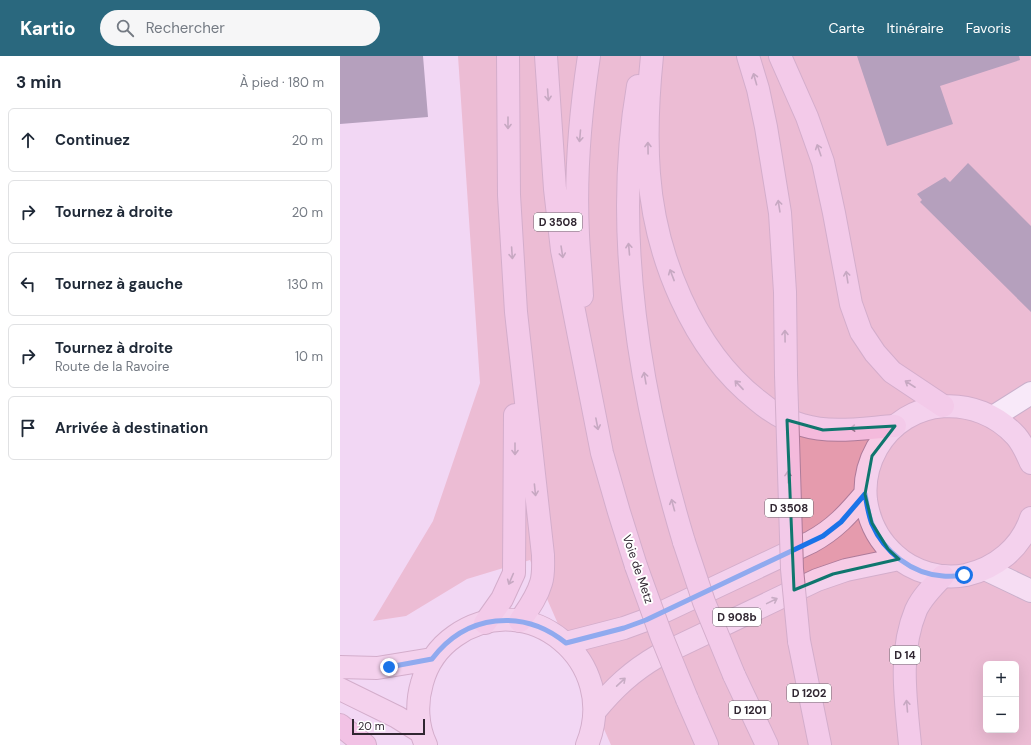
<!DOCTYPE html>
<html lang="fr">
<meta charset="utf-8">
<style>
body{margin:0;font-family:"DM Sans",sans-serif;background:#f6f6f7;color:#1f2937}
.controls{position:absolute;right:12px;bottom:12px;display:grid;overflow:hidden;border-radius:6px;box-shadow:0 4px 16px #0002}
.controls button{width:36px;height:36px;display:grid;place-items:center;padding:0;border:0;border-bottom:1px solid #e0e1e3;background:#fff;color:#1f2937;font:20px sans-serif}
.scale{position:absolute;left:12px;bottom:10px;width:73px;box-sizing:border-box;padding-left:4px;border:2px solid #302631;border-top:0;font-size:11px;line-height:14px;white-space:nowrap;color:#302631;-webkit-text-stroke:3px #fff;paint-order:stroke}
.stop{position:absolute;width:12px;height:12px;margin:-9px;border:3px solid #1a73e8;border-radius:50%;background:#fff}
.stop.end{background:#1a73e8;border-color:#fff;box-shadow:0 1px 4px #0008}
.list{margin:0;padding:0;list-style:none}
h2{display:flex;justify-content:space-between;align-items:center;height:52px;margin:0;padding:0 16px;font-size:17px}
h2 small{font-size:13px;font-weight:400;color:#747a83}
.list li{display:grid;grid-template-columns:26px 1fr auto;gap:12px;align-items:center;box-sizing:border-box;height:64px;margin:0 8px 8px;padding:0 8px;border:1px solid #e0e1e3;border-radius:6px}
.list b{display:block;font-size:15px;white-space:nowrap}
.list p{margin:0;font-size:13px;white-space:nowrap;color:#747a83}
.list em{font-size:13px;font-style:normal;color:#747a83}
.icon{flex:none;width:22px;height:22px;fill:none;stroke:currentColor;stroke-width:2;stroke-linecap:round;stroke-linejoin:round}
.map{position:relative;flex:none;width:691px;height:689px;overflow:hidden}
header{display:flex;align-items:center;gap:24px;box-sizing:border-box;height:56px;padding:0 20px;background:#2a687e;color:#fff}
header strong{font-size:19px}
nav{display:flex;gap:22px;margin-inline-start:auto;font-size:14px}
.search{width:280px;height:36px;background:#f6f6f7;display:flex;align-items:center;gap:10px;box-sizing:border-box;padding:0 14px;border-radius:22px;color:#747a83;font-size:15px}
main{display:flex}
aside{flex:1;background:#fff}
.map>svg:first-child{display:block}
</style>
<header>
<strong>Kartio</strong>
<div class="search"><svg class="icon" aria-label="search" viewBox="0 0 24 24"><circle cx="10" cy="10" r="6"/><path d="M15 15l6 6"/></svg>Rechercher</div>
<nav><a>Carte</a><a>Itinéraire</a><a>Favoris</a></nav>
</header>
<main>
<aside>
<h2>3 min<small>À pied · 180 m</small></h2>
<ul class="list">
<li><svg class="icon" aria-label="ahead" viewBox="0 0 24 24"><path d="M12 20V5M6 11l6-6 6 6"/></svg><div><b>Continuez</b></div><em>20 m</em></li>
<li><svg class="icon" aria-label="right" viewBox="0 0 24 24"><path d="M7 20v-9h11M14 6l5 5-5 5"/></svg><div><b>Tournez à droite</b></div><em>20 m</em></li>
<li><svg class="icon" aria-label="left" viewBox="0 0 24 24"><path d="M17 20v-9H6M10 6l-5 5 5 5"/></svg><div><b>Tournez à gauche</b></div><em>130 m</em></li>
<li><svg class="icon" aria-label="right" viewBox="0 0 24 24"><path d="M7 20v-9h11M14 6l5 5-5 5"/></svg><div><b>Tournez à droite</b><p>Route de la Ravoire</p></div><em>10 m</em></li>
<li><svg class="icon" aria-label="arrive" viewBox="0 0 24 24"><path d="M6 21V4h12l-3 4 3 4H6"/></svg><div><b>Arrivée à destination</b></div></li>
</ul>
</aside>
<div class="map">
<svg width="691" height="689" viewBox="0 0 691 689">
<rect width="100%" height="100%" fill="#f2d7f4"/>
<!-- green -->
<path fill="#e59bad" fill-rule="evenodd" d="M118 0H691V689H271L190 504 127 523 66 560 33 565 93 465 140 327ZM646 608H676V674H646Z"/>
<!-- building -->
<path fill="#6a5d7b" d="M0 0H83L88 61 0 68Z
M517 0H679L680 4 600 30 613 68 547 90Z
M628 107 691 170V256L580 146 582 144 577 138 605 121 610 126Z"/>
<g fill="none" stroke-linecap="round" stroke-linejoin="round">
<defs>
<path id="tertiary" d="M653 361 691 337"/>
<path id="secondary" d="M645 513 691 535"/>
<path id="primary" d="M691 407C687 398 683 388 676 380 637 337 567 340 537 392 528 408 524 426 526 444 529 466 539 485 555 499 573 516 602 524 626 519 656 512 681 492 691 462
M226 587 284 572 306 564 471 486C495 473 508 458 525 438
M0 611 37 612 92 603
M0 633 57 661 81 676
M255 655C274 632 292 615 318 600L477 524 506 514 559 503
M86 689C77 670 76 647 82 627 87 608 99 591 115 580 189 529 281 606 247 689"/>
<path id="trunk" d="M168 0 169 139 176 256 203 499C203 508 204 518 201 527 197 541 188 553 180 565
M206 0 215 133 222 194 262 397 279 456 296 510
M312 0C308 39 306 79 309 118 315 199 352 293 417 344 430 355 445 365 462 369 491 378 524 372 555 370
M408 0 418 33 426 71 440 157 445 236 446 319
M440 0 467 61 483 106 494 157 511 248 521 276 535 297 552 316 603 350
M298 30C272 178 301 343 344 486
M242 240C241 220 239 199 238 179 235 120 240 59 249 0
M145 567 162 543 174 517 175 359
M459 585 480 689
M394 619 427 689
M347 643 367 689
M570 689C566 645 558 597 576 554 582 541 593 530 603 520"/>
<path id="motorway" d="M0 669 25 689"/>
</defs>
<!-- tertiary casing -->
<use href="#tertiary" stroke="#98809a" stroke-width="24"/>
<!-- secondary casing -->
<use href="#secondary" stroke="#98809a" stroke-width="24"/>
<!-- primary casing -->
<use href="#primary" stroke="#ae7b9a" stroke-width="24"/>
<!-- trunk casing -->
<use href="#trunk" stroke="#ae7b9a" stroke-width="24"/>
<!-- motorway casing -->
<use href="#motorway" stroke="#ae7b9a" stroke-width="24"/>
<!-- tertiary -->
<use href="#tertiary" stroke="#fff" stroke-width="22"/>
<!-- secondary -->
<use href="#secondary" stroke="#fbe5f2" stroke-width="22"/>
<!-- primary -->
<use href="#primary" stroke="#f7cbe5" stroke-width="22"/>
<!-- trunk -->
<use href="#trunk" stroke="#f4badc" stroke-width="22"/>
<!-- motorway -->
<use href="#motorway" stroke="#f2a9d3" stroke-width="22"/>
<defs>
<path id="trunk-bridge" d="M446 319 452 513 459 585
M344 486 364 546 394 619
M296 510 321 579 347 643"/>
</defs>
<!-- trunk-bridge casing -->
<use href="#trunk-bridge" stroke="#ae7b9a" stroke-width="24" stroke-linecap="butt"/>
<!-- trunk-bridge -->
<use href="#trunk-bridge" stroke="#f4badc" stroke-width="22"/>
</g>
<!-- one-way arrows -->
<defs><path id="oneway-shaft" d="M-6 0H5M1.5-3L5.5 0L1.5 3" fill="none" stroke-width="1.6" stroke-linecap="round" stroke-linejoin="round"/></defs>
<g stroke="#927086">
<use href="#oneway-shaft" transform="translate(415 23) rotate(-106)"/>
<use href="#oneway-shaft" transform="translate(208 39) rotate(86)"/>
<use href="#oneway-shaft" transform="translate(168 67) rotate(90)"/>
<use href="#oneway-shaft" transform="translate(240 80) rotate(95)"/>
<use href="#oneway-shaft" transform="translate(308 92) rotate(-91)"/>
<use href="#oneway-shaft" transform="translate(479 94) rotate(-109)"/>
<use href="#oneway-shaft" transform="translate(439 150) rotate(-99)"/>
<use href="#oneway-shaft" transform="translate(289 193) rotate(-95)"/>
<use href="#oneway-shaft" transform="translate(222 196) rotate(81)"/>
<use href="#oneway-shaft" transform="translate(172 197) rotate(86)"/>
<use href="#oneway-shaft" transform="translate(332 219) rotate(-111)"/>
<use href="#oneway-shaft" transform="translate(507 221) rotate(-99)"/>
<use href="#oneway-shaft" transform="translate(445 280) rotate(-91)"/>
<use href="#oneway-shaft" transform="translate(305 322) rotate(-100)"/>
<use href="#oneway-shaft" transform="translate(570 328) rotate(-147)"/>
<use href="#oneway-shaft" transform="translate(399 329) rotate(-133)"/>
<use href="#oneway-shaft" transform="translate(257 368) rotate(79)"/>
<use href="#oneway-shaft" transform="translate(516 372) rotate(176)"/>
<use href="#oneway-shaft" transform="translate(175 393) rotate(90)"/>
<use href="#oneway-shaft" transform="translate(448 421) rotate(-92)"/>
<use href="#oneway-shaft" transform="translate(195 434) rotate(84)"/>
<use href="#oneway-shaft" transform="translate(333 449) rotate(-105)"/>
<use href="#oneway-shaft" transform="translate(171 523) rotate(113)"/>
<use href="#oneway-shaft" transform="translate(567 650) rotate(-95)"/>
</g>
<g stroke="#94788b">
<use href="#oneway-shaft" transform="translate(432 545) rotate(-26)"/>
<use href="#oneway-shaft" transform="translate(281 626) rotate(-43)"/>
</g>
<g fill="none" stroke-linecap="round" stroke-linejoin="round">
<!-- route -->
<path stroke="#1a73e8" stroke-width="5" d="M49 611 92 603C126 558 183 552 226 587L284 572 306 564 483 480 501 466 525 438C527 448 528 458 532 468 544 496 572 518 603 520 610 521 617 520 624 519"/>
</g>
<!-- marked area -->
<path d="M0 0H691V689H0ZM447 364 483 374 555 370 532 400 525 438 532 467 548 493 559 503 493 518 454 534Z" fill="#f2d7f4" fill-opacity=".55" fill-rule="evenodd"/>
<path fill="none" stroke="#0f766e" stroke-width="3" stroke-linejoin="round" d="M447 364 483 374 555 370 532 400 525 438 532 467 548 493 559 503 493 518 454 534Z"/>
<g text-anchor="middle" stroke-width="4" stroke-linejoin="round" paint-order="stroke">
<!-- shield labels -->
<g fill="#fff" stroke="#6e676f" stroke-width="1">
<rect x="194" y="157" width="48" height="18" rx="3"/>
<rect x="425" y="443" width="48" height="18" rx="3"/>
<rect x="373" y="552" width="48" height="18" rx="3"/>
<rect x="550" y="590" width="30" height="18" rx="3"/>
<rect x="447" y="628" width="44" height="18" rx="3"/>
<rect x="389" y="645" width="42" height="18" rx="3"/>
</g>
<g font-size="11" font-weight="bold" fill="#302631">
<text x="218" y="170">D 3508</text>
<text x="449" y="456">D 3508</text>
<text x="397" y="565">D 908b</text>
<text x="565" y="603">D 14</text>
<text x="469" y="641">D 1202</text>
<text x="410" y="658">D 1201</text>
</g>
<!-- street labels -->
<g font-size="12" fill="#302631" stroke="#fff">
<text transform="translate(298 513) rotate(71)" y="4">Voie de Metz</text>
</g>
</g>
</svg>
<div class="controls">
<button>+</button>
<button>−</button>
</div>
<div class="scale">20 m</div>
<div class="stop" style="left:624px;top:519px"></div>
<div class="stop end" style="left:49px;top:611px"></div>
</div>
</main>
